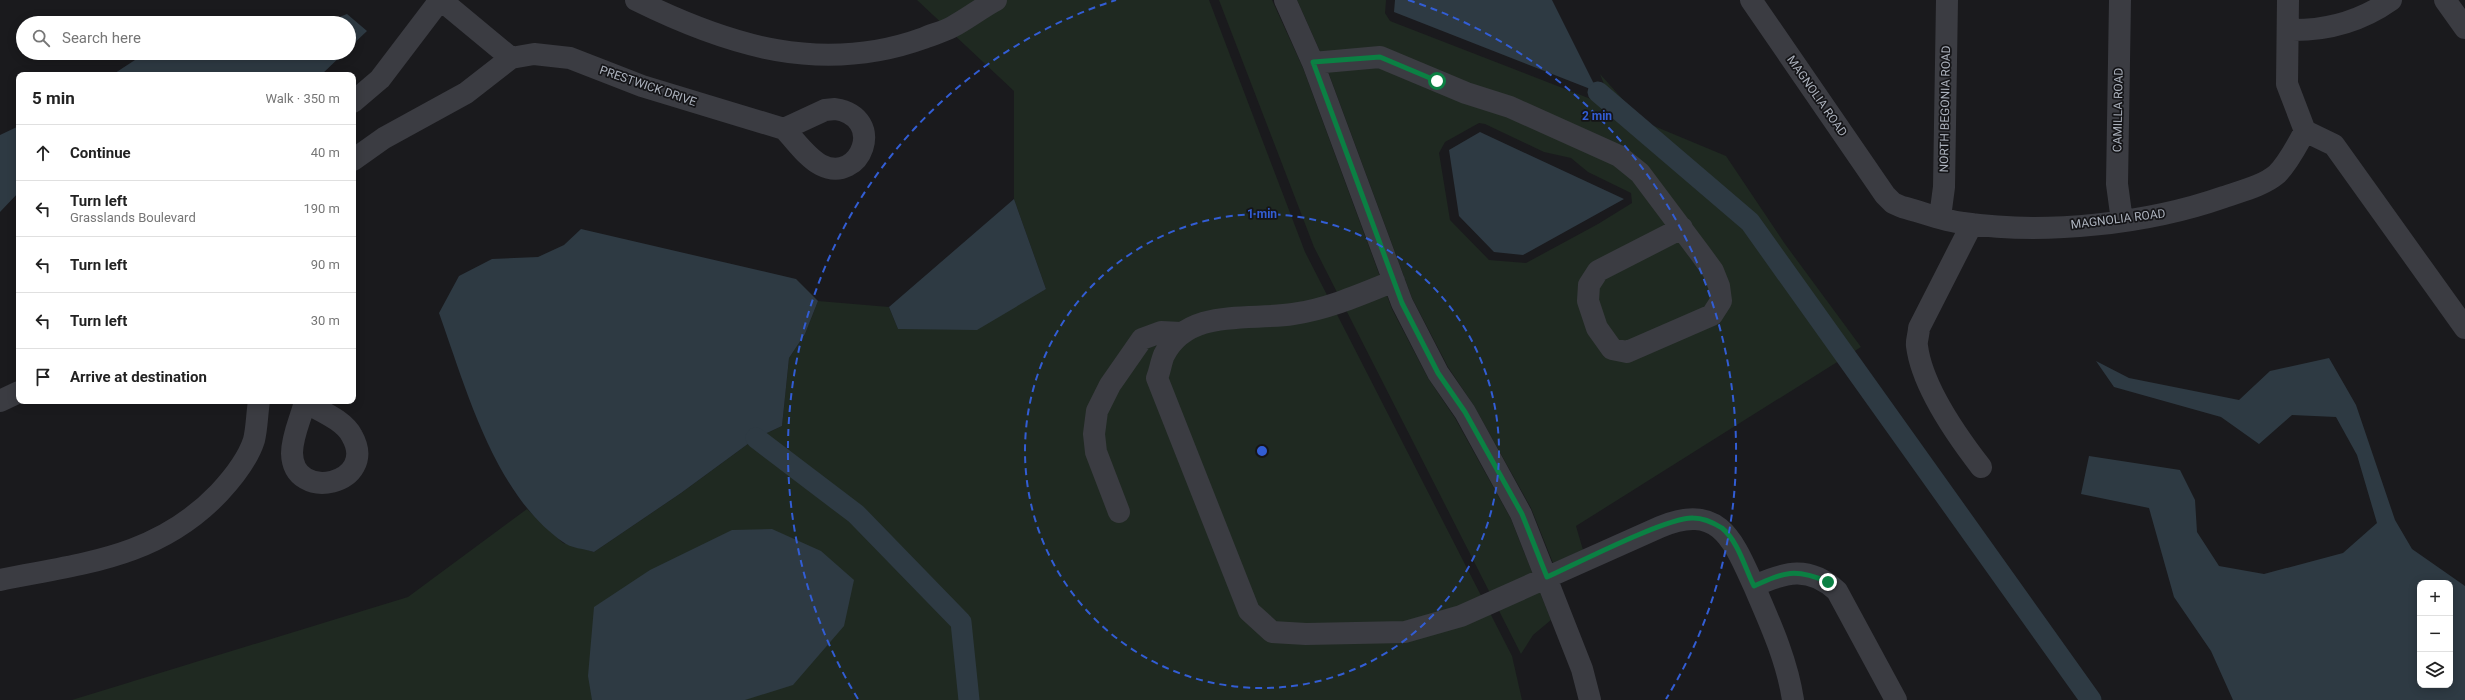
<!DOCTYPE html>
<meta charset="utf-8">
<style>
body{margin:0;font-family:Roboto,sans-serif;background:#f6f6f6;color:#222}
.controls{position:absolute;right:12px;bottom:12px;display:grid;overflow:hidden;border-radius:8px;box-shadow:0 2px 10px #0003}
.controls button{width:36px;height:36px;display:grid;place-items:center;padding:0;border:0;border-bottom:1px solid #e0e0e0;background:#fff;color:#222;font:20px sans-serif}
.stop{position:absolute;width:12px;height:12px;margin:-9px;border:3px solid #0b8043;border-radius:50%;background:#fff}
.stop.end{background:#0b8043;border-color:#fff;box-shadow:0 1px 4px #0008}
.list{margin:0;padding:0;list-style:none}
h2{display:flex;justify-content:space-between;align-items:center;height:52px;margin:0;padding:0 16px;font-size:17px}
h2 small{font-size:13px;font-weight:400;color:#767676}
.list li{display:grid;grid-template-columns:26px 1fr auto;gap:12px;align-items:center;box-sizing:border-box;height:56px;padding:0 16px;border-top:1px solid #e0e0e0}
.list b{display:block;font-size:15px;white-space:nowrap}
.list p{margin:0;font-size:13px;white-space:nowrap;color:#767676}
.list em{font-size:13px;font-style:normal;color:#767676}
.icon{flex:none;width:22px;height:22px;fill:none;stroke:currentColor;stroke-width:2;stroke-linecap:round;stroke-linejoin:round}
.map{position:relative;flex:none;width:2465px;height:700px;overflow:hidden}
.search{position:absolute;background:#fff;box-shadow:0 2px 10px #0003;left:16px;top:16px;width:340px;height:44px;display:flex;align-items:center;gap:10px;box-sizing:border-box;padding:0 14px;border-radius:22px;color:#767676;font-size:15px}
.panel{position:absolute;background:#fff;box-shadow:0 2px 10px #0003;left:16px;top:72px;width:340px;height:332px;border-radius:8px}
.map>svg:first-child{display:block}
</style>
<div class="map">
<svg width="2465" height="700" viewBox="0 0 2465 700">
<rect width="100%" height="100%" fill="#1a1a1d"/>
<!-- green -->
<path fill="#1f2921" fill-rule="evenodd" d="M917 0H1209L1305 252 1512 656 1522 700H72L408 597 527 509 563 543 594 552 681 493 756 438 782 426 789 358 805 334 818 301 889 307 898 329 1046 289 1014 199V91Z
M1219 0H1272L1303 68 1392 309 1428 378 1455 418 1511 519 1551 620 1533 635 1521 654 1314 247Z
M1297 0H1386L1385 13 1390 21 1596 101 1604 98 1607 92 1600 74 1642 121 1726 156 1785 244 1861 347 1576 526 1583 550 1553 563 1531 508 1474 406 1448 367 1412 298 1323 58ZM1479 123 1485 124 1544 152 1571 158 1588 172 1631 193 1632 203 1598 224 1526 263 1489 260 1450 220 1439 153 1445 142Z"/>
<!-- water -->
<path fill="#2e3a43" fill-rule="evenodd" d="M1395 0H1552L1598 92 1394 12Z
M347 14 367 31 349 48V23H324Z
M185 53H344L321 75H112L135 60Z
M19 126V192L0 212V135Z
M1480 132 1624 199 1523 255 1494 252 1459 216 1449 150Z
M1014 199 1046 289 977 330 898 329 889 307Z
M581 229 796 279 818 301 805 334 789 358 782 426 756 438 681 493 594 552C585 549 570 548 563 542 494 494 466 388 439 313L459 276 492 259 538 257 564 245Z
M2329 358 2356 405 2395 520 2412 549 2465 586V700H2233L2211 651 2174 597 2149 508 2081 494 2089 456 2180 470 2195 500 2197 532 2219 566 2264 574 2343 553 2377 523 2357 455 2336 417 2292 415 2259 444 2221 417 2114 387 2096 361 2129 378 2239 400 2270 371ZM2420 583H2450V685H2420Z
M772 529 821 551 854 580 844 626 793 685 745 700H592L588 676 594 607 650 570 732 530Z"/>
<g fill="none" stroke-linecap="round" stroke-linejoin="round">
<!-- canal -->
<path stroke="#2e3a43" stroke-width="21" d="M1598 92 1750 222 2091 700
M756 438 856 514 961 622 969 700"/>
<!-- minor -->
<path stroke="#3b3c42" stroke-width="22" d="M441 0 511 58
M636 0C729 46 822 75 924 38 933 34 943 32 952 27 967 19 981 8 996 0
M1285 0 1313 63 1402 303 1438 373 1465 412 1521 514 1582 669 1590 700
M1751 0 1885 195 1893 203 1902 207C1922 212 1943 221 1963 223 2045 235 2147 224 2224 197 2241 191 2263 186 2277 174 2289 162 2297 145 2305 131
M2120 0 2117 184 2122 221
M2288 0 2287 84 2305 131
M2445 0 2465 28
M2288 30C2326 31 2360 22 2391 0
M1313 63 1380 57 1466 93 1510 107 1619 156 1640 173 1700 253 1713 271 1719 286 1721 301 1712 315 1627 352 1612 349 1597 328 1588 301 1589 285 1598 271 1682 228
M353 102 380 79 440 0
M835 109C887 117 861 185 821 165 807 158 795 140 784 129L825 110Z
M2305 131 2334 145 2465 328
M353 160 384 138 466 93 511 58 534 54 570 58 642 86 784 129
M1940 217 1944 187 1947 0
M1972 224 1919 328C1919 334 1916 341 1917 346 1922 386 1957 436 1981 467
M1394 281C1362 294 1328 309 1293 314 1250 321 1188 307 1164 355 1161 362 1160 371 1157 378L1249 611 1272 632 1306 634 1405 632 1461 616 1660 527C1719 502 1733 540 1754 586
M0 401 19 392
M305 402C320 411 344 420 352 436 379 484 293 504 292 453 292 436 301 418 305 402Z
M1119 512 1096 452 1094 434 1097 411 1110 385 1142 339 1161 332 1181 333
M0 580C83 563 157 558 219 493 232 479 248 459 254 440 257 428 257 413 259 401
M1793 700C1787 660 1770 623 1754 586 1785 572 1809 565 1837 591L1896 700"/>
</g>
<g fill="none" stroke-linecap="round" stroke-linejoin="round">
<!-- route -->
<path stroke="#0b8043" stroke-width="5" d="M1437 81 1380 57 1313 62 1402 303 1438 373 1465 412 1522 514 1547 577C1576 564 1667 517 1693 518 1702 518 1714 523 1722 528 1738 541 1745 568 1754 586 1785 572 1795 568 1828 582"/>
</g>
<!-- distance rings -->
<g fill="none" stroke="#325dd4" stroke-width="2" stroke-dasharray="7 5">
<circle cx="1262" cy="451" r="237"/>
<path d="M858 699A474 474 0 0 1 1116 0M1408 0A474 474 0 0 1 1666 699"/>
</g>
<g text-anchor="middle" stroke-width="3.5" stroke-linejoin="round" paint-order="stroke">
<!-- street labels -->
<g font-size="12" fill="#acb2bd" stroke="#151518">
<text transform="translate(648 86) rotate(19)" y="4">PRESTWICK DRIVE</text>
<text transform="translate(1817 96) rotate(55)" y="4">MAGNOLIA ROAD</text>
<text transform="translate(1945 109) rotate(-89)" y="4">NORTH BEGONIA ROAD</text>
<text transform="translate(2118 110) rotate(-89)" y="4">CAMILLA ROAD</text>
<text transform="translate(2118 219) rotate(-7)" y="4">MAGNOLIA ROAD</text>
</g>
</g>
<circle cx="1262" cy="451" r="6" fill="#325dd4" stroke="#151518" stroke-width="2"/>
<g font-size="12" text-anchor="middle" font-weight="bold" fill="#325dd4" stroke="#151518" stroke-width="3.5" stroke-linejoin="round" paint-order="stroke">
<text x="1597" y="120">2 min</text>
<text x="1262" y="218">1 min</text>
</g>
</svg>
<div class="controls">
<button>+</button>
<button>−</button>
<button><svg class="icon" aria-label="layers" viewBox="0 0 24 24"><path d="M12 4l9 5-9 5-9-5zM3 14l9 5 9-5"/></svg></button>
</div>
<div class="stop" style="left:1437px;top:81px"></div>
<div class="stop end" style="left:1828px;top:582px"></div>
<div class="search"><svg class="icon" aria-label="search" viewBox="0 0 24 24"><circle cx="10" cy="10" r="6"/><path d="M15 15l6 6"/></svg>Search here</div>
<section class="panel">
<h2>5 min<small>Walk · 350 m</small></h2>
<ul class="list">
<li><svg class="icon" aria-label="ahead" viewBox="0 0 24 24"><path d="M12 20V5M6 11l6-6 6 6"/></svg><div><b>Continue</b></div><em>40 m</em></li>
<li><svg class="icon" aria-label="left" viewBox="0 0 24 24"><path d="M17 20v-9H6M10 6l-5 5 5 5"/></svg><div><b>Turn left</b><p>Grasslands Boulevard</p></div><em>190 m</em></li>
<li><svg class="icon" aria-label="left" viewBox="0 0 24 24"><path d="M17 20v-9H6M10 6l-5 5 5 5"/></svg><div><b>Turn left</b></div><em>90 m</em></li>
<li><svg class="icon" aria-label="left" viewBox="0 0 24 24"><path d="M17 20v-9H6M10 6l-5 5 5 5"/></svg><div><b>Turn left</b></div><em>30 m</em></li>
<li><svg class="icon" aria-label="arrive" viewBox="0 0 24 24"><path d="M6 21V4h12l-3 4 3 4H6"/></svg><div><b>Arrive at destination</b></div></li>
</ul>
</section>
</div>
